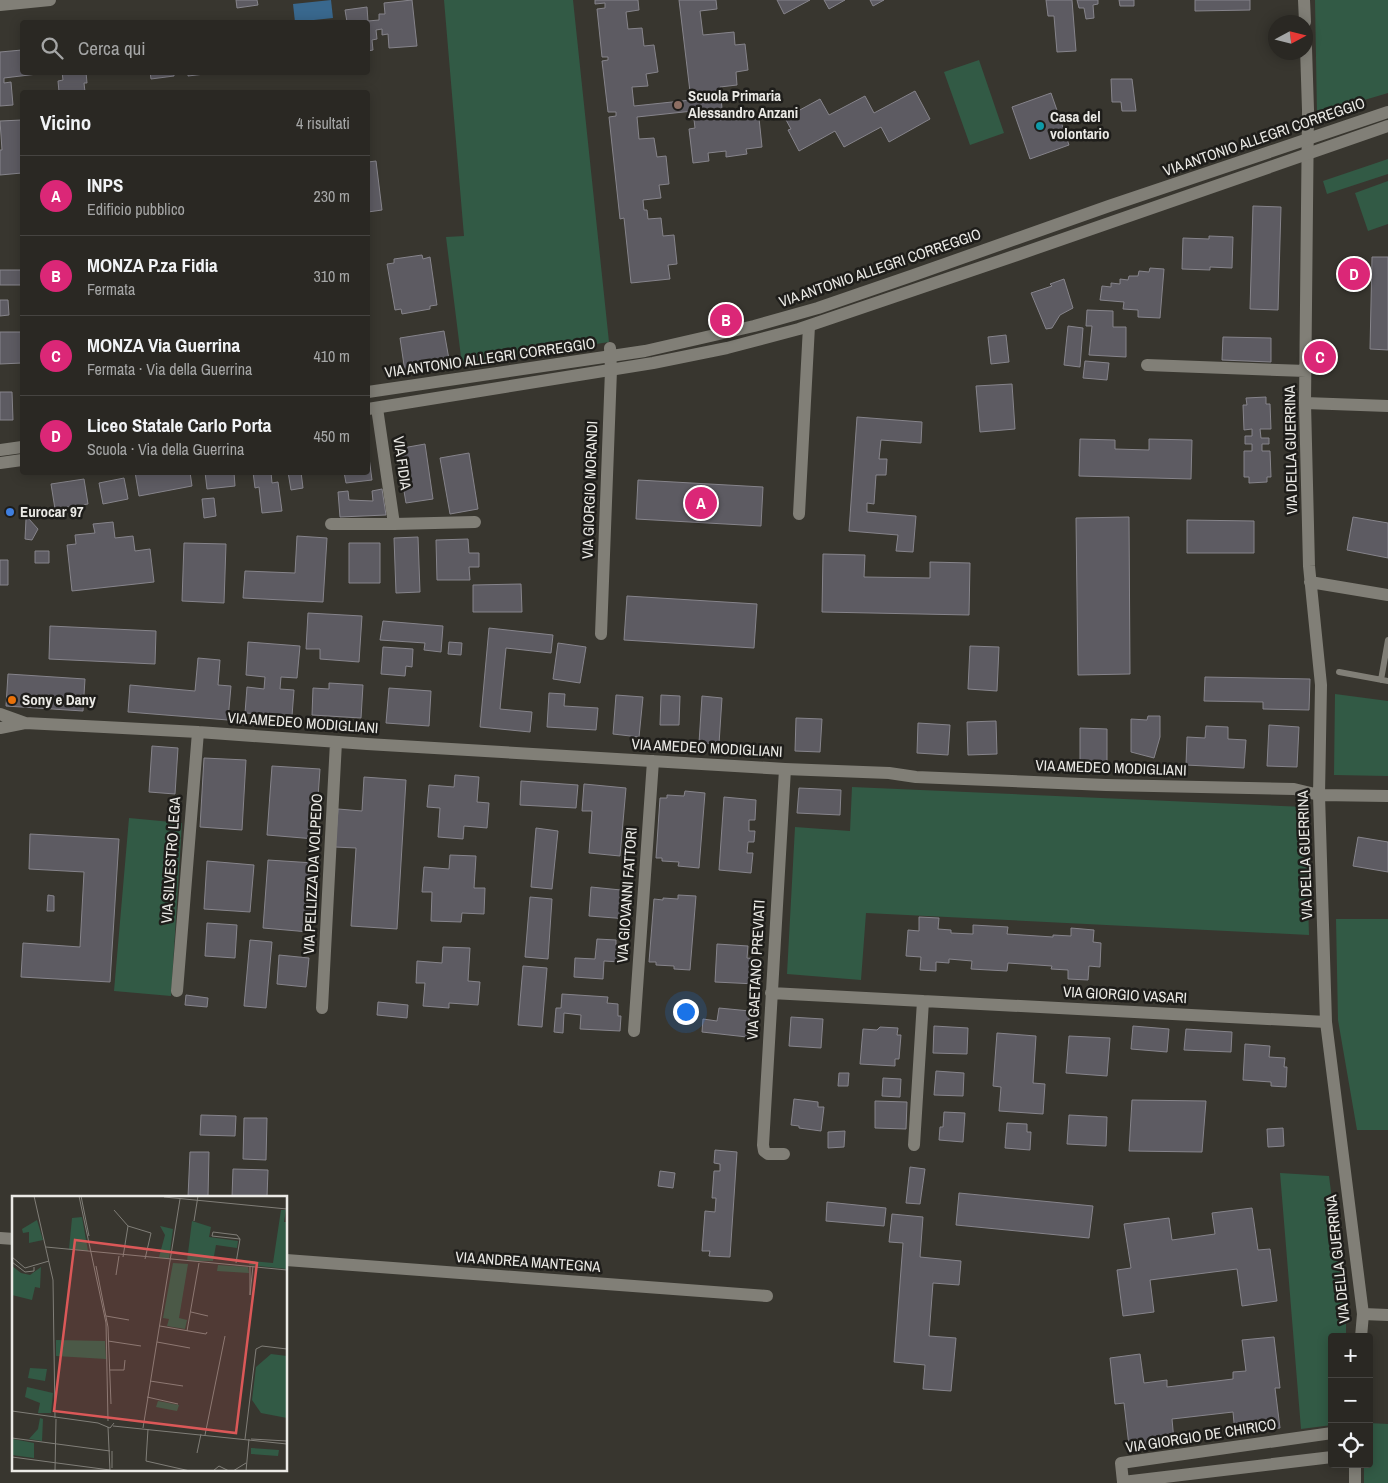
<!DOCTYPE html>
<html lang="it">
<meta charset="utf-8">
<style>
body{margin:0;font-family:"Archivo Narrow",sans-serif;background:#32302b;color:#f1f3f6}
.controls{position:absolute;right:15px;bottom:15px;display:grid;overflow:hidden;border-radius:5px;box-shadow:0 2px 12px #0003}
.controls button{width:45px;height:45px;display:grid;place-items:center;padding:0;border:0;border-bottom:1px solid #464441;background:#2a2823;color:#f1f3f6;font:25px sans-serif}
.compass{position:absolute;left:1268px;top:15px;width:45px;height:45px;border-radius:50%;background:#2a2823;box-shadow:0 2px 12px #0003;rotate:83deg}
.you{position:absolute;left:685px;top:1011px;width:18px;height:18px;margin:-12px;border:4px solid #fff;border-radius:50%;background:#1a73e8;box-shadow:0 0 0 8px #1a73e833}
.badge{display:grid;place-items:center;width:32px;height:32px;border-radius:50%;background:#db2777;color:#fff;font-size:16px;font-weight:700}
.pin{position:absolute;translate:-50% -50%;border:2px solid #fff;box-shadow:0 1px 5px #0006}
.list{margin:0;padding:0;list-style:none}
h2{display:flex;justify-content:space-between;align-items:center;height:65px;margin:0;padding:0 20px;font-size:21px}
h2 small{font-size:16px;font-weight:400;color:#a5a6a6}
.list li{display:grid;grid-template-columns:32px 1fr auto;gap:15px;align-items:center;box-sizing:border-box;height:80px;padding:0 20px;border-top:1px solid #464441}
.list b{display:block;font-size:19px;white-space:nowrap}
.list p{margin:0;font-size:16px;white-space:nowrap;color:#a5a6a6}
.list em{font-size:16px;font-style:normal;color:#a5a6a6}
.icon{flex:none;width:28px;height:28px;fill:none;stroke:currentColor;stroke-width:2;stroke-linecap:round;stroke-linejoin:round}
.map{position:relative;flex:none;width:1388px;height:1483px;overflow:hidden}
.search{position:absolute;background:#2a2823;box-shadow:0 2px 12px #0003;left:20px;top:20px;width:350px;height:55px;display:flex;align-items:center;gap:12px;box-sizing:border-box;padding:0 18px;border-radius:5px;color:#a5a6a6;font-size:19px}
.panel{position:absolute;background:#2a2823;box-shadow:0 2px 12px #0003;left:20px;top:90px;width:350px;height:385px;border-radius:5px}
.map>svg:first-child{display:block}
</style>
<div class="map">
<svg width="1388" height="1483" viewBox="0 0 1388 1483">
<rect width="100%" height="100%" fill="#38362f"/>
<!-- green -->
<path fill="#325a45" d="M444 0H573L609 342 462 365 446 237 464 236Z
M1315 0H1388V93L1317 114Z
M979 60 1004 133 970 145 944 72Z
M1388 159V174L1327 194 1323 181Z
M1388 181V224L1368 231 1355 193Z
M1335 694 1388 701V776L1334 775Z
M852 787 1305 807 1309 935 866 913 861 980 787 974 795 827 850 831Z
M129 818 182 823 171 996 114 991Z
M1336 919H1388V1130H1357L1338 1020Z
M1280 1173 1329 1176 1346 1308V1337H1332V1425L1301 1429Z
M1369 1423 1388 1424V1483H1364V1464H1369Z"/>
<!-- water -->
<path fill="#39688e" d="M331 0 333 18 295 22 293 4Z"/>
<!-- building -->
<path fill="#5d5b62" stroke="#86848b" d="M236 0H257L258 5 237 8Z
M412 0 417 46 389 48 388 34 382 35V29L376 30 377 39 372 40 373 50 368 51V22H347L345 10 367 7 368 21 379 20V14H385L384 3Z
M595 0H638L639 10 626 12 628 29 642 28 644 46 654 45 658 72 646 74 648 86 632 87 634 106 691 100 679 0H716L717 9 700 11 703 35 734 32 735 45 745 44 748 70 736 72 737 85 720 87 723 119 740 117V120L759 118 762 147 746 149 747 154 726 157V151L708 153 709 161 693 163 689 129 695 128 693 111 637 117 639 139 654 138 657 157 666 156 669 184 659 185 661 198 643 200 644 210H647L648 219 661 218 663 236 674 235 677 264 668 265 670 279 631 283 624 218 620 219 609 117 616 116V112H608L602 61 608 60V57H602L597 9 605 8V3L595 4Z
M777 0H810L784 14Z
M824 0H845L829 9Z
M870 0H884L873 6Z
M1046 0H1072L1076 51 1057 52 1054 16H1048Z
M1077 0H1098V4L1093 5 1094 18 1086 19 1084 8H1079Z
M1119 0H1134V6H1120Z
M1195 0H1250V10L1195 11Z
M22 50V72H54L4 78V83L11 82 13 105 0 106V52Z
M62 72H86L87 83H84L85 92H59L58 81 63 80Z
M150 72H174V76L151 79Z
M188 72H213V73L188 76Z
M1111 79H1132L1136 111H1122L1121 102H1112Z
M915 91 930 119 889 142 881 127 844 147 835 131 799 151 788 130 791 129 785 118 820 99 829 115 865 96 874 113Z
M1051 93 1069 145 1030 159 1012 107Z
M22 120V173L0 175V150H2L0 121Z
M376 161 382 210 368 212V162Z
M1253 206 1281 207 1278 310 1250 309Z
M1209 236 1233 237 1232 268 1210 267V270L1182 269 1183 238 1209 239Z
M422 255 423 259 430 257 437 305 430 306V309L402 314 401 309 395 310 387 264 394 263V259Z
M1372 257H1388V350L1370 349Z
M1150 268 1164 269 1160 318 1138 317V310L1123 309 1124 302 1100 300 1102 286 1111 287V283L1120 284V279L1128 280 1129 276H1138L1139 271 1149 272Z
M0 270H22V285H0Z
M1064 279 1073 308 1060 315 1052 328 1046 329 1031 293 1052 286 1050 284Z
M0 300H8L9 315 0 316Z
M1087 310 1113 311V327H1126V357L1089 355 1092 326H1086Z
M1068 326 1083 328 1080 367 1064 365Z
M444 331 450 365 405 372 400 338Z
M0 332H22V363L0 364Z
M1006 335 1009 362 991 364 988 337Z
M1223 337 1271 338V362L1222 360Z
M1085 361 1109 363 1107 380 1083 378Z
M1012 384 1015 429 980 432 976 386Z
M0 392H12L13 420H0Z
M1266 397V404H1270L1271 429H1260L1261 438H1269V444H1262V451H1270L1271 477H1267V482L1249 483V477H1244V451H1252V444H1245V436H1252V429L1244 430 1243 405H1247L1246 398Z
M857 417 922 422 921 443 881 440 879 459H887L886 475H876L874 504 867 503V512L916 516 913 552 896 551 898 535 849 531Z
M1080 439 1115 440V449L1149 450V439L1192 440 1191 479 1079 476Z
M425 444 433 499 406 503 397 449Z
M368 450 372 480 346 483 344 472H368Z
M469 453 478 509 450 514 440 458Z
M135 472H190L192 486 139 496Z
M205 472H234L235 486 207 489Z
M253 472H271L272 483 278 482 282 511 262 513 259 487 255 488Z
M288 472H301L303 488 291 490Z
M124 478 128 499 103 504 99 483Z
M84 479 88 504 55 509 51 484Z
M638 480 763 487 761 526 636 519Z
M382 489 386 515 340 517 338 492 348 491 349 500 373 501 372 491Z
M214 498 216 516 204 518 202 499Z
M1129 517 1130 674 1078 675 1076 518Z
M1353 517 1388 523V558L1347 550Z
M26 519H29L38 529 32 540 25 539Z
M1187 520 1254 521V553H1187Z
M113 522 115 538 133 536 135 551 150 549 154 582 72 591 67 545 76 544 75 535 95 533 93 524Z
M297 536 327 538 323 602 243 598 245 571 295 573Z
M418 537 420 592 396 593 394 538Z
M468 539 469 553H479V567H469L470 580H437L436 540Z
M184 543 226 544 224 603 182 601Z
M349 543H380V583H349Z
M35 551H49V563H35Z
M823 554 865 555 864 577 930 578V562L970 563 969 615 822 612Z
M0 560H8V585H0Z
M521 584 522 612H473V585Z
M627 596 757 604 754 648 624 640Z
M308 613 362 616 359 662 320 659V649H306Z
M383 621 443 626 441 652 424 650 425 643 380 640Z
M50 626 156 631 155 664 49 659Z
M489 628 553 635 551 653 506 648 500 709 532 712 530 732 480 727Z
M248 642 300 646 297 678 281 677 280 689 294 690 292 716 245 713 247 687 264 689 265 677 246 675Z
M449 642 462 643 461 655 448 654Z
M558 643 586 647 580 683 553 679Z
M970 646 999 647 997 691 968 689Z
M383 647 413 649 412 667 406 666 405 676 381 674Z
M198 658 220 660 218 685 231 686 228 720 128 712 130 685 195 691Z
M8 674 85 679 83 711 6 706Z
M1205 677 1310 679 1309 710 1263 709V702L1204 701Z
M329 683 363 685 361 718 312 715 313 688 329 689Z
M389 688 431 691 429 726 386 723Z
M549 693 565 694 564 706 598 708 596 730 547 727Z
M616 695 643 697 639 737 613 734Z
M661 695 680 696 679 725H660Z
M702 696 722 698 719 744 699 743Z
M1148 716H1160V737L1154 758 1131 752V719L1147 720Z
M796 718 822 719 820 752 795 751Z
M996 721 997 754 968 755 967 722Z
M918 723 950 725 948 755 917 753Z
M1269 725 1299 727 1297 767 1267 766Z
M1206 726 1228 727V739L1246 740 1244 768 1186 765 1187 737 1205 738Z
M1080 728 1107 729V761H1080Z
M152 746 178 748 175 794 149 792Z
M204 758 246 760 242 830 200 827Z
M272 766 320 769 315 839 267 835Z
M455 775 479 777 477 802 489 803 487 828 464 826 463 839 438 837 440 808 427 807 429 785 454 787Z
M364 777 406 780 397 929 351 926 356 848 335 847 338 809 362 811Z
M521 781 578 785 576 808 520 805Z
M584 784 626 788 620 856 589 853 592 811H582Z
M799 788 841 790 840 815 797 813Z
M685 791 705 793 699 868 678 866 679 862 662 861V858H656L660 798H667V795L684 796Z
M724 797 756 800 755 820H749V831H755L754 842H748L747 853H753L751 873 719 870Z
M536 828 558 831 552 889 531 887Z
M30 834 119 839 110 982 21 977 23 943 80 947 84 872 29 869Z
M1358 837 1388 842V872L1353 866Z
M450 855 476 856 474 888H485L484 914 462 913 461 922 431 921 432 892H422L424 867 449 869Z
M268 860 314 863 309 932 263 928Z
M207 861 254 865 250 912 204 909Z
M591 887 631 891 628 919 589 916Z
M48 895 54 896V911H47Z
M678 895 696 896 690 970 674 969V966L656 965V962H649L654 899 663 900V898L678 899Z
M530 897 552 899 548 959 525 957Z
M919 917 939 918 938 929 951 930V933L973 934V925L1008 927 1007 934 1053 937V935L1071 936V928L1094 930 1093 942 1101 943 1100 967 1089 966 1088 980 1068 979V970L1051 969 1052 966 1008 963 1007 971 971 969 972 961 949 959V963L936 962V971L920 970 921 957 906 956 908 930 919 931Z
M207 923 237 925 235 958 205 956Z
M597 939 616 940V945H621L620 962 604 961 603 979 574 977 575 958 595 959Z
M250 940 272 942 266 1008 244 1006Z
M717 944 748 946 747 958 757 959 756 984 715 982Z
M443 947 470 948 468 981 480 982 478 1005 449 1003V1008L423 1006 425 983H416L417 961 442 963Z
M279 955 309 958 306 987 277 984Z
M523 966 547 968 542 1027 518 1025Z
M562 994 608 997 607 1003 618 1004V1016H621L620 1031 580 1029 581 1015 564 1013 563 1033 554 1032 556 1008H561Z
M186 995 208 998 207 1007 185 1005Z
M378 1002 408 1005 407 1018 377 1015Z
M719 1008 750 1011 747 1037 702 1032 703 1019 717 1021Z
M791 1017 823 1019 821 1048 789 1046Z
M934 1026 968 1028 967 1054 933 1053Z
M1133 1026 1169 1029 1167 1052 1131 1049Z
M880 1027 898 1028 897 1035H901L899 1059H895V1066L860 1064 863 1029 877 1030Z
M1186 1029 1232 1032 1231 1052 1184 1050Z
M997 1033 1036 1036 1033 1083 1045 1084 1043 1114 999 1111 1001 1087 993 1086Z
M1069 1036 1110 1038 1107 1076 1066 1073Z
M1245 1044 1270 1046 1269 1057 1285 1058 1284 1067H1287L1286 1087 1271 1086V1082L1243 1080Z
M936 1071 964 1073 963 1096 934 1095Z
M839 1073H849L848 1086H838Z
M883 1078 901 1079 900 1097 882 1096Z
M794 1099 818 1102V1107H824L821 1131 799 1128V1126L791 1125Z
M1132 1100 1206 1101 1202 1152 1129 1151Z
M875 1101 907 1102 906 1129 875 1128Z
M944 1112 965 1113 963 1142 939 1140 940 1127H943Z
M201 1115 236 1116 235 1136 200 1135Z
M1069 1115 1107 1117 1106 1146 1067 1144Z
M244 1118H267L266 1160 243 1159Z
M1007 1123 1027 1124V1132H1031L1030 1150 1005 1148Z
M1283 1128 1284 1146 1268 1147 1267 1129Z
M845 1131 844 1147 828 1148V1132Z
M715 1150 737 1152 730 1257 709 1256 710 1251H702L705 1211 715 1212 716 1198H712L714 1171H720V1164L714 1163Z
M190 1152H209L208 1197H188Z
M910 1167 925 1169 920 1204 906 1203Z
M233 1169 268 1170 267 1197H232Z
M660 1171 675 1173 673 1188 658 1186Z
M959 1193 1093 1206 1089 1238 956 1225Z
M827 1202 886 1208 884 1226 826 1221Z
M1252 1208 1258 1250 1270 1249 1277 1301 1242 1306 1237 1269 1150 1280 1154 1312 1123 1316 1117 1270 1131 1268 1124 1224 1169 1218 1172 1240 1215 1234 1212 1213Z
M892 1214 923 1217 920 1257 961 1261 959 1285 933 1283 929 1336 956 1338 951 1391 923 1389 925 1365 894 1362 903 1243 889 1242Z
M1274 1337 1280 1388H1275L1280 1428 1235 1433 1233 1412 1172 1419 1174 1441 1129 1446 1124 1403 1115 1404 1110 1358 1140 1354 1144 1383 1167 1380V1387L1233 1379V1372L1246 1371 1242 1340Z"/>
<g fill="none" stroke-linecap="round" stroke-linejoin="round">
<!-- service -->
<path stroke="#817f77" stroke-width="6" d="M1339 672 1388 681
M1381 680 1388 640"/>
<!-- minor -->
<path stroke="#817f77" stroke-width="12" d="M1304 0 1305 22
M0 5 50 0
M1306 48 1308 110 1305 403 1309 566 1321 685 1319 795 1326 1022 1363 1314 1361 1337
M1147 365 1306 371
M1305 403 1388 406
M377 408 394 524 475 522
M799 514 809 326
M331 524H394
M1310 582 1388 595
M601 634 611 370 610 348
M0 714 25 723
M0 728 25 723 104 727 198 732 367 744 785 769 889 773 916 777 1106 785 1294 789 1319 795 1388 796
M177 991 198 732
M771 993 1326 1022
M322 1008 336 742
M634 1031 653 761
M914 1145 923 1001
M784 1154H768L764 1151 763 1145 785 769
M0 1238 14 1239
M286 1260 767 1296
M1363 1314 1388 1315
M1332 1433 1121 1463 1123 1482 1332 1457
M1355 1464V1483"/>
<!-- tertiary -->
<path stroke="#817f77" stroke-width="12" d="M368 392 645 351 754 326 818 308 911 276 1109 206 1388 112
M368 409 653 363 727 348 799 329 1014 256 1388 126
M0 450 22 447
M0 463 22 460"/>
</g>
<!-- markers -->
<circle fill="#8d6e63" stroke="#1e1d1a" stroke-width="2" cx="678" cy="105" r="5"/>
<circle fill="#0f9aa8" stroke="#1e1d1a" stroke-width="2" cx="1040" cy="126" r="5"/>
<circle fill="#3f7fe0" stroke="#1e1d1a" stroke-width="2" cx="10" cy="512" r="5"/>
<circle fill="#e8710a" stroke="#1e1d1a" stroke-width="2" cx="12" cy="700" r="5"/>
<g text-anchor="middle" stroke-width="5" stroke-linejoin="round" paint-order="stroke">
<!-- poi labels -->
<g font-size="15" font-weight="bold" fill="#ebeae6" stroke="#1e1d1a" text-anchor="start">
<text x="688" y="101">Scuola Primaria<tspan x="688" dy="17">Alessandro Anzani</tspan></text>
<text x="1050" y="122">Casa del<tspan x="1050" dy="17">volontario</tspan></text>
<text x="20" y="517">Eurocar 97</text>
<text x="22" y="705">Sony e Dany</text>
</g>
<!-- street labels -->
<g font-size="15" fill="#ebeae6" stroke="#1e1d1a">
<text transform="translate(1264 137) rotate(-19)" y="5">VIA ANTONIO ALLEGRI CORREGGIO</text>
<text transform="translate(880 268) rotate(-19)" y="5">VIA ANTONIO ALLEGRI CORREGGIO</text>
<text transform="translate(490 358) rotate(-8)" y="5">VIA ANTONIO ALLEGRI CORREGGIO</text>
<text transform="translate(1291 450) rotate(-91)" y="5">VIA DELLA GUERRINA</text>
<text transform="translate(402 463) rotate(82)" y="5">VIA FIDIA</text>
<text transform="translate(590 490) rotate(-88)" y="5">VIA GIORGIO MORANDI</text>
<text transform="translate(303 723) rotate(4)" y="5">VIA AMEDEO MODIGLIANI</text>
<text transform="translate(707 748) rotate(3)" y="5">VIA AMEDEO MODIGLIANI</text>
<text transform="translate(1111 768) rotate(2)" y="5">VIA AMEDEO MODIGLIANI</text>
<text transform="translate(1305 855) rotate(-92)" y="5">VIA DELLA GUERRINA</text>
<text transform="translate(171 860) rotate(-86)" y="5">VIA SILVESTRO LEGA</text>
<text transform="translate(313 874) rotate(-87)" y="5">VIA PELLIZZA DA VOLPEDO</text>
<text transform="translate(627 895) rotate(-86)" y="5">VIA GIOVANNI FATTORI</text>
<text transform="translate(756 970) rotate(-87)" y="5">VIA GAETANO PREVIATI</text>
<text transform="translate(1125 995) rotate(3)" y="5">VIA GIORGIO VASARI</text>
<text transform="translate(1338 1259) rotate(-96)" y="5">VIA DELLA GUERRINA</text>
<text transform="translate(528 1262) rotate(4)" y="5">VIA ANDREA MANTEGNA</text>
<text transform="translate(1201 1436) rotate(-9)" y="5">VIA GIORGIO DE CHIRICO</text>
</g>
</g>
<!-- overview -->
<g transform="translate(12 1196)">
<rect width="275" height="275" fill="#38362f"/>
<path d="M269 14H274L272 26H275V73L237 69 238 65 261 67ZM70 21 76 55 57 53 60 22ZM25 24 31 44 17 47V36L11 37 10 33ZM180 25 199 31 197 41 226 45 225 52 204 49 201 65H175ZM148 30 161 33 157 63 147 61 153 39ZM161 67 176 68 167 122 175 124 173 133 155 130 157 123 151 122ZM206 69 236 71 237 77 205 75ZM0 70 9 77 18 79 29 71 28 92 23 91 20 104 0 99ZM44 144 93 145 94 163 44 160ZM259 158 275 160V222L249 217 240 204 244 171ZM18 172 35 173 33 185 16 182ZM15 191 41 197 39 217H26L28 207 13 201ZM146 205 167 209 165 215 144 211ZM28 222 31 223 30 245 17 243 26 233ZM1 243 22 247V262L0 259ZM239 252 267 254 266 260 239 258Z" fill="#325a45"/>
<path fill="none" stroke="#807e78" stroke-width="1" d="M22 0 41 84 43 222M67 0 94 127 96 225M69 0 77 40M152 1 275 13M102 14 116 30 111 61M182 25 186 0M116 30 139 37 133 63M201 36 225 39 228 43 200 40ZM34 51 275 74M0 61 13 72 37 65M0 66 13 76 22 75V71M224 67 228 43M84 70 96 131 99 208M238 70V99L241 70M104 79 107 60M179 116 196 120M94 120 117 124M148 130 194 138 195 136M175 135 187 67M96 145 129 150M145 146 178 152M98 174H112L113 164M138 185 171 190M135 201 166 208M0 215 86 227 98 232 102 227M101 230 275 248M96 231 98 275M131 232 168 3M136 233 134 265 178 275M193 239 213 140M0 242 98 255M233 243 244 153 250 150 275 153M239 243 275 245M100 255V272M185 257 189 238M0 261 98 274M43 275 44 223M201 275 207 270 217 275M221 275 234 267M234 275 237 243"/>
<path fill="#db5858" fill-opacity="0.15" stroke="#db5858" stroke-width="2.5" d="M63 44 245 67 224 237 42 215Z"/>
<rect width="275" height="275" fill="none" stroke="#ebeae6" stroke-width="2.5"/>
</g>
</svg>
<div class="controls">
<button>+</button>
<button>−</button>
<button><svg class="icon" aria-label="locate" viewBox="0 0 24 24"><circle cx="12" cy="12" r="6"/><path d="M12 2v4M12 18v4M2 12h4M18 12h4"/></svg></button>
</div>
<svg class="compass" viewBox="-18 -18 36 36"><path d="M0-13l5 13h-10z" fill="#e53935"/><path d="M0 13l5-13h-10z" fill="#a5a6a6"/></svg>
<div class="you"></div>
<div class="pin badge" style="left:701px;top:503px">A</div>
<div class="pin badge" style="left:726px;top:320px">B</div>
<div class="pin badge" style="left:1320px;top:357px">C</div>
<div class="pin badge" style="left:1354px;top:274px">D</div>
<div class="search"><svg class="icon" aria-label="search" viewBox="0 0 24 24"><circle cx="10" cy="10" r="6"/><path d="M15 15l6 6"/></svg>Cerca qui</div>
<section class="panel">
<h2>Vicino<small>4 risultati</small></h2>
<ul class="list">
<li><span class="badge">A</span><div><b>INPS</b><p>Edificio pubblico</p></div><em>230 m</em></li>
<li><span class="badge">B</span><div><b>MONZA P.za Fidia</b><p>Fermata</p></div><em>310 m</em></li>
<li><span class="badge">C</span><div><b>MONZA Via Guerrina</b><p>Fermata · Via della Guerrina</p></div><em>410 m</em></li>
<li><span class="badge">D</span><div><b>Liceo Statale Carlo Porta</b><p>Scuola · Via della Guerrina</p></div><em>450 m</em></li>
</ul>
</section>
</div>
